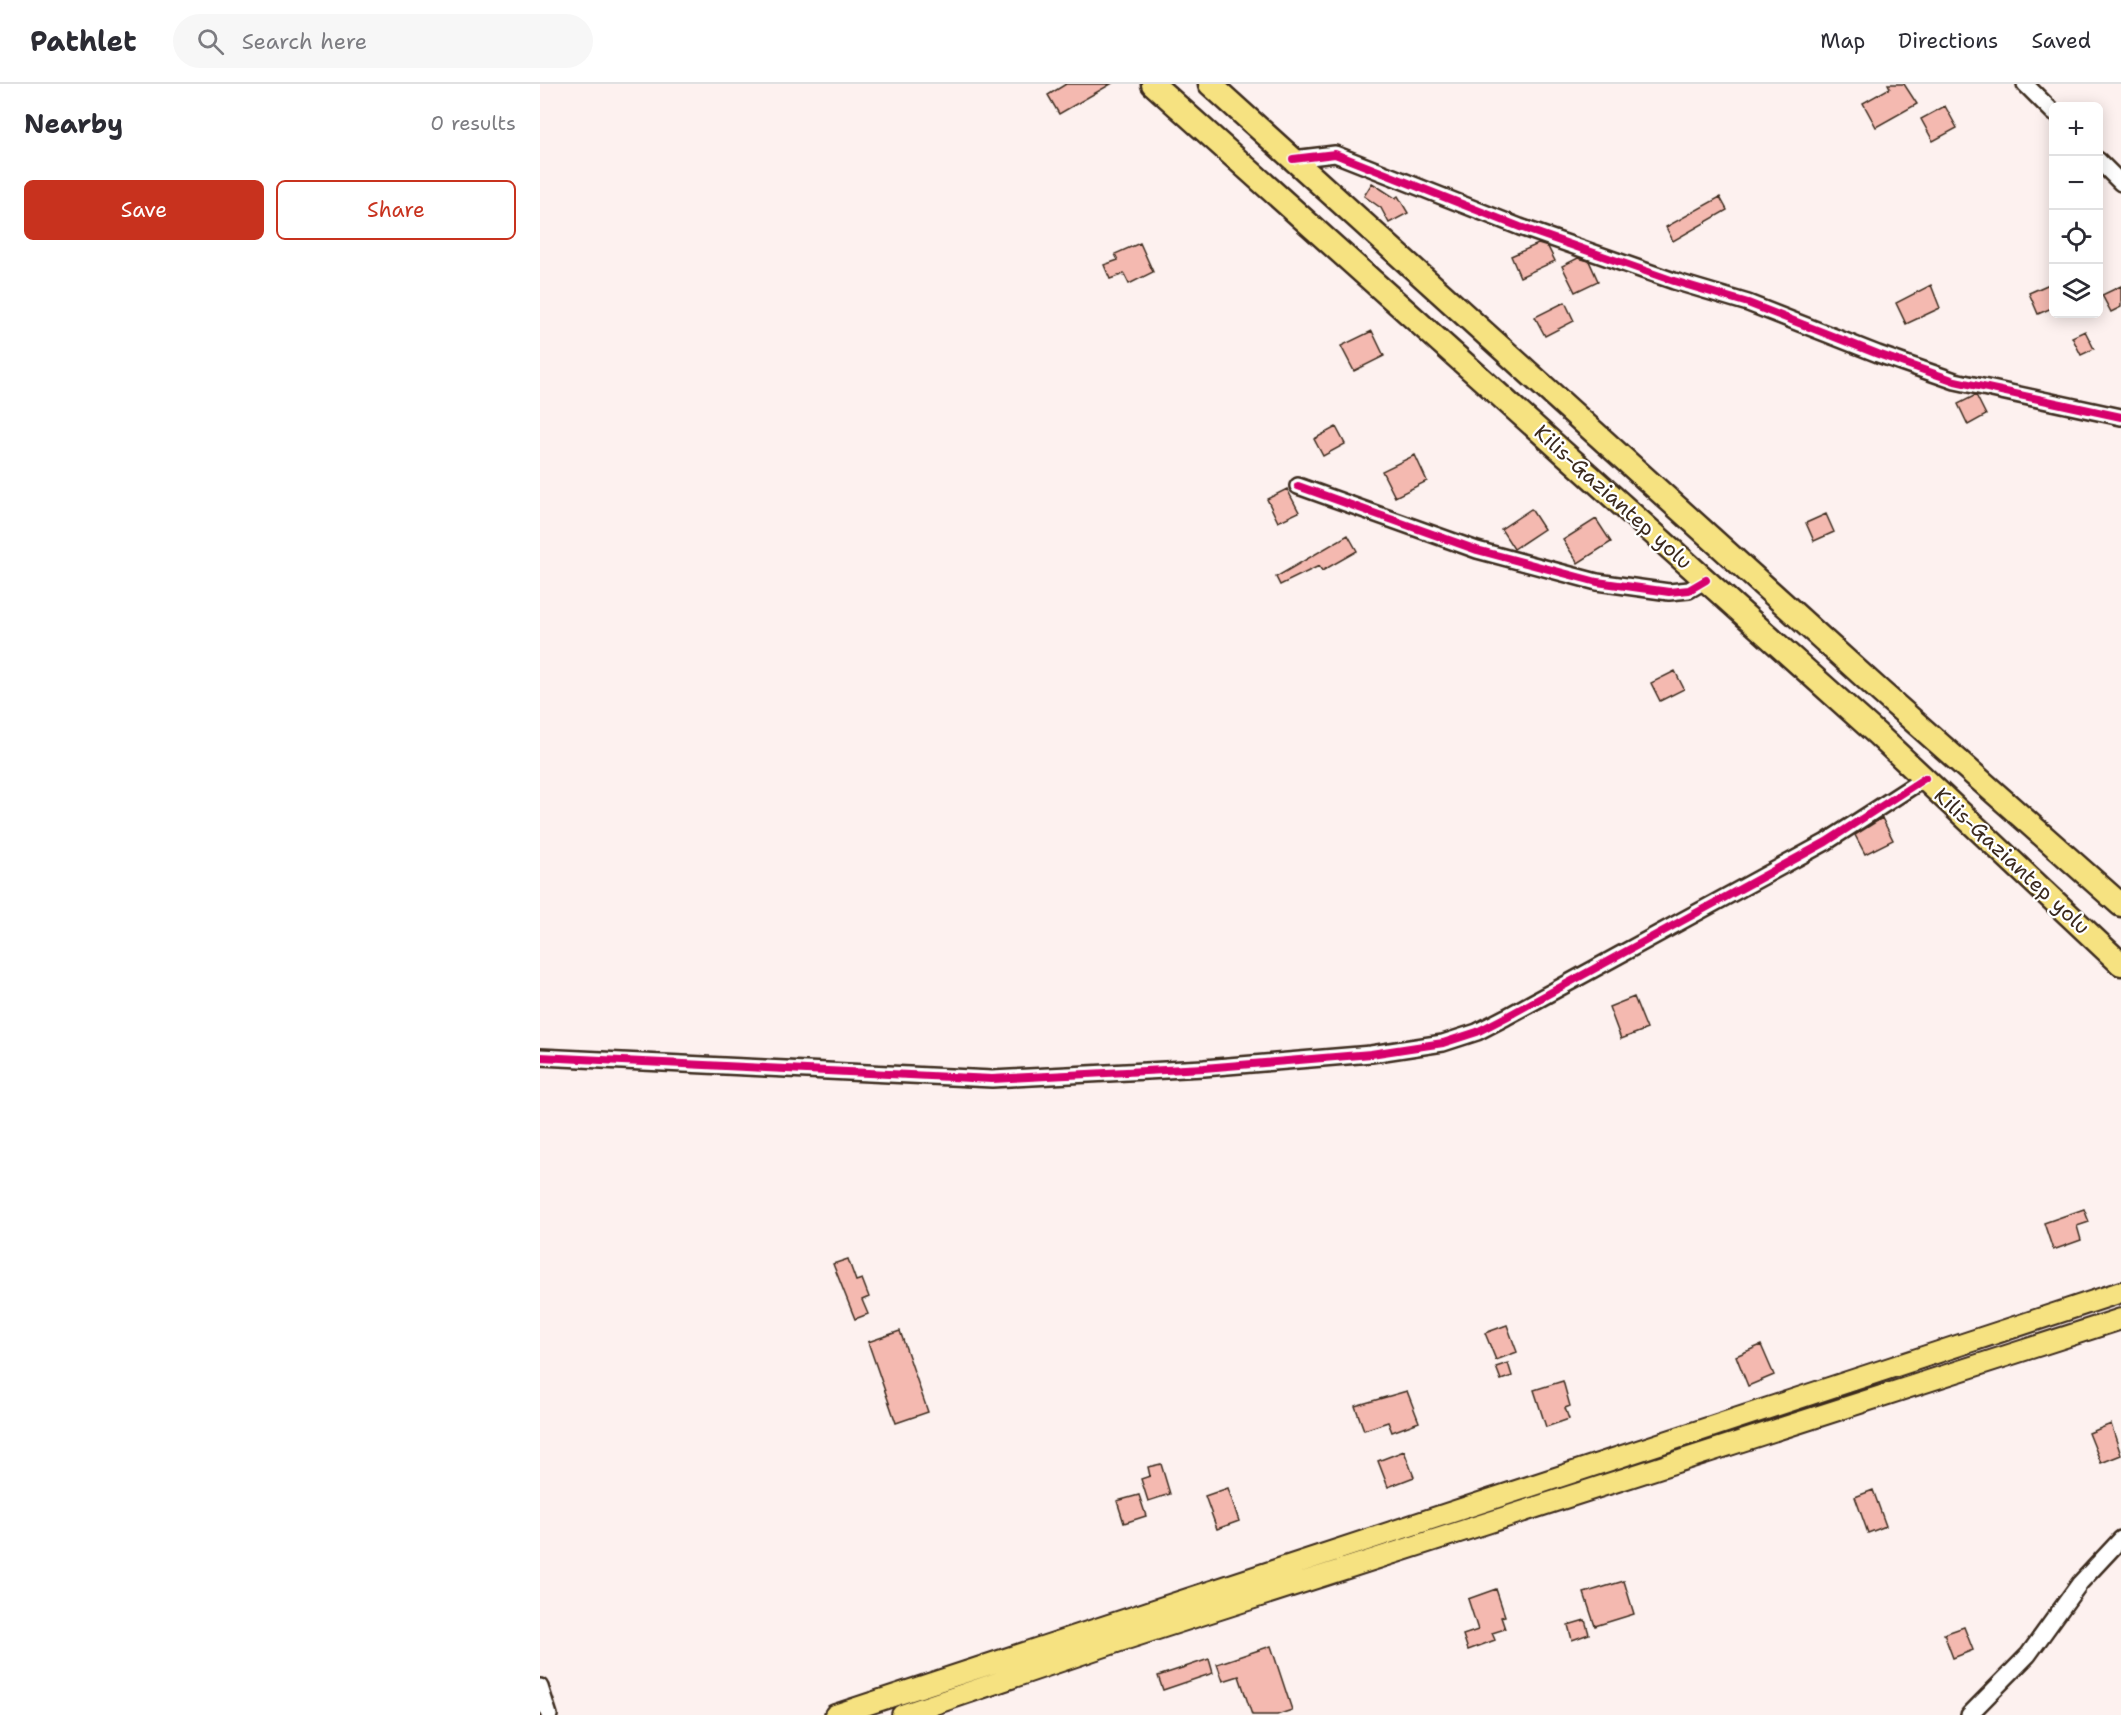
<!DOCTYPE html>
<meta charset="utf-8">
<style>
body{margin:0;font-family:"Shantell Sans",sans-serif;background:#f7f7f7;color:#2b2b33}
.controls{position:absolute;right:18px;top:18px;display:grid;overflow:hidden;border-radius:9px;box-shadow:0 3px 15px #0003}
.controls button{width:54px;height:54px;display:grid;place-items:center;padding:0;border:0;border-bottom:2px solid #e1e1e2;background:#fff;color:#2b2b33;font:30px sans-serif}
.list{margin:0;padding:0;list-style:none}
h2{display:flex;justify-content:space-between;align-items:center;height:78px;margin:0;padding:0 24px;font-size:26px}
h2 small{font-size:20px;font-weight:400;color:#7c7c81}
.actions{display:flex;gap:12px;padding:18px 24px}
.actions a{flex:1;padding:14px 0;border:2px solid #c8321e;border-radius:9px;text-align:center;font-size:21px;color:#c8321e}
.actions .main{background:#c8321e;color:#fff}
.icon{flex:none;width:33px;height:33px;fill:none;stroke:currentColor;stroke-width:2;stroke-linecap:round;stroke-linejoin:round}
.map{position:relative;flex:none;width:1581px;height:1631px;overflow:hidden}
header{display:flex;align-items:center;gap:36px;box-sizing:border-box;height:84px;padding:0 30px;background:#fff;border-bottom:2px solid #e1e1e2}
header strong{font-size:28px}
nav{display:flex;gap:33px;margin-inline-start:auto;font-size:21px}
.search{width:420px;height:54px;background:#f7f7f7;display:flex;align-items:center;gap:15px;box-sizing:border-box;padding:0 21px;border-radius:33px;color:#7c7c81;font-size:22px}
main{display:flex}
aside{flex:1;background:#fff}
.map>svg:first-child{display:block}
</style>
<header>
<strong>Pathlet</strong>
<div class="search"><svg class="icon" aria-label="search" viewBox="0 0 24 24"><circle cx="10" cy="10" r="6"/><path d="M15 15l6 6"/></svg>Search here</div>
<nav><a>Map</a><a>Directions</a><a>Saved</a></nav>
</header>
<main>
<aside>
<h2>Nearby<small>0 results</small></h2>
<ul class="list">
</ul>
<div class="actions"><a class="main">Save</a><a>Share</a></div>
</aside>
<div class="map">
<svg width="1581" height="1631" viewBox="0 0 1581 1631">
<rect width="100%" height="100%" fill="#fdf1ef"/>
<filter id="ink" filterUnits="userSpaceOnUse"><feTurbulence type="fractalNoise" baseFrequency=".0167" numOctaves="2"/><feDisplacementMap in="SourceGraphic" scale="12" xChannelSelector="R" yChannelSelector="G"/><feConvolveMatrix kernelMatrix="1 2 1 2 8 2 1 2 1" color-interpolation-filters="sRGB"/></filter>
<g filter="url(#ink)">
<!-- building -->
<path fill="#f4b9b0" stroke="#3b2a1e" stroke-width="1.5" d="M526 0H571L519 30 508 11Z
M1348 0H1364L1377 20 1336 43 1323 19 1350 4Z
M1405 22 1417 44 1393 57 1381 35Z
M832 99 855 114 858 112 868 129 849 139 841 124 824 112Z
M1180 113 1187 126 1133 157 1126 143Z
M600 159 613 188 589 200 584 190 570 195 564 181 578 176 575 170Z
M998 160 1008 163 1015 177 980 193 971 172Z
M1038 174 1049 177 1058 197 1035 208 1022 182Z
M1514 198V223L1498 230 1489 209Z
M1391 201 1400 224 1366 240 1356 219Z
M1581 202V223L1571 228 1562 211Z
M1025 218 1034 237 1005 252 995 233Z
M832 247 844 272 814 287 801 262Z
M1545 247 1554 265 1541 271 1532 253Z
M1436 311 1446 331 1428 341 1418 320Z
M796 343 805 360 783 372 774 355Z
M875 371 887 397 855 413 842 387Z
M747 405 759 428 738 438 727 415Z
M991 425 1004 445 974 465 961 445Z
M1286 430 1294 448 1274 457 1266 439Z
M1056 435 1071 458 1038 479 1023 456Z
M808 451 817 467 782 487 779 482 740 501 736 493Z
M1135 587 1144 605 1120 617 1111 599Z
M1342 734 1353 756 1325 770 1315 751Z
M1094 913 1107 945 1081 955 1069 923Z
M1544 1125 1549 1138 1537 1142 1541 1156 1513 1166 1504 1139Z
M308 1175 316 1197 322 1195 329 1213 322 1216 328 1230 315 1235 293 1180Z
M967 1241 977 1268 956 1276 945 1249Z
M360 1247 388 1328 356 1339 328 1258Z
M1221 1261 1234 1291 1208 1302 1196 1272Z
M968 1279 972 1292 961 1296 956 1283Z
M1023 1297 1030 1322 1025 1324 1029 1335 1006 1343 994 1306Z
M867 1307 879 1338 852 1348 848 1338 824 1346 815 1322Z
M1571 1340 1581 1371 1561 1379 1549 1349Z
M864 1367 874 1393 848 1403 838 1377Z
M621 1380 630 1410 608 1417 601 1395 610 1392 608 1383Z
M688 1404 699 1437 677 1445 665 1412Z
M1333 1406 1346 1442 1328 1449 1315 1413Z
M599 1411 606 1432 584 1439 577 1417Z
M1084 1497 1094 1530 1055 1542 1044 1509Z
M956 1505 965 1532 961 1533 965 1545 952 1549 955 1556 928 1566 923 1551 938 1546 928 1515Z
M1045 1536 1049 1550 1032 1556 1028 1541Z
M1424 1543 1433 1566 1413 1574 1404 1550Z
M731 1562 752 1626 737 1631H712L699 1592 683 1597 677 1580Z
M669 1575 673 1589 623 1606 618 1592Z"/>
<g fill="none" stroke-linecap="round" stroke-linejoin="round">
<defs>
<path id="minor" d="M1485 0 1514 29
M753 75 795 70 980 143 1134 197 1208 219 1338 270 1415 297 1581 333
M1558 76 1581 99
M758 402 937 466 1057 498 1129 508 1149 506 1166 496
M0 973 452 995 664 984 831 970 903 959 937 948 966 933 1286 758 1385 694
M0 1603 9 1631
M1429 1631 1488 1571 1540 1499 1581 1455"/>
<path id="major" d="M295 1631 1581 1208
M362 1631 577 1558 1581 1235"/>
<path id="highway" d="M613 0 1337 650 1581 880
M670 0 1341 608 1581 821"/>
</defs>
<!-- minor casing -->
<use href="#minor" stroke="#3b2a1e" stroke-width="20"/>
<!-- major casing -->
<use href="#major" stroke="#3b2a1e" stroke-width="24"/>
<!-- highway casing -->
<use href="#highway" stroke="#3b2a1e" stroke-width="27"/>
<!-- minor -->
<use href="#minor" stroke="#fff" stroke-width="15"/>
<!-- major -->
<use href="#major" stroke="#f6e281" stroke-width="20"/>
<!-- highway -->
<use href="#highway" stroke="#f6e281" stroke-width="22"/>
<defs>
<path id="cycleway" d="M753 75 795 70 980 143 1134 197 1208 219 1338 270 1415 297 1581 333
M758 402 937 466 1057 498 1129 508 1149 506 1166 496
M0 973 452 995 664 984 831 970 903 959 937 948 966 933 1286 758 1385 694"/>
</defs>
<!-- cycleway casing -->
<use href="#cycleway" stroke="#fff" stroke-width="11"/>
<!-- cycleway -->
<use href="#cycleway" stroke="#d6006c" stroke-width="8"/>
</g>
</g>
<g text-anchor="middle" stroke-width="4.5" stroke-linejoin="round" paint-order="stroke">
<!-- street labels -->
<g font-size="21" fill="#3b2a1e" stroke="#fff">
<text transform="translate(1073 413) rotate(42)" y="7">Kilis-Gaziantep yolu</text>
<text transform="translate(1472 777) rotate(43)" y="7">Kilis-Gaziantep yolu</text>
</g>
</g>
</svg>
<div class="controls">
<button>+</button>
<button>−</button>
<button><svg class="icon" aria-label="locate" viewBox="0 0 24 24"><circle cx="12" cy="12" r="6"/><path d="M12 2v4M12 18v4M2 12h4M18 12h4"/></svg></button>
<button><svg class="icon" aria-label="layers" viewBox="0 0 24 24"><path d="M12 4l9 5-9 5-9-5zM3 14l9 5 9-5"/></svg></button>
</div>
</div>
</main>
